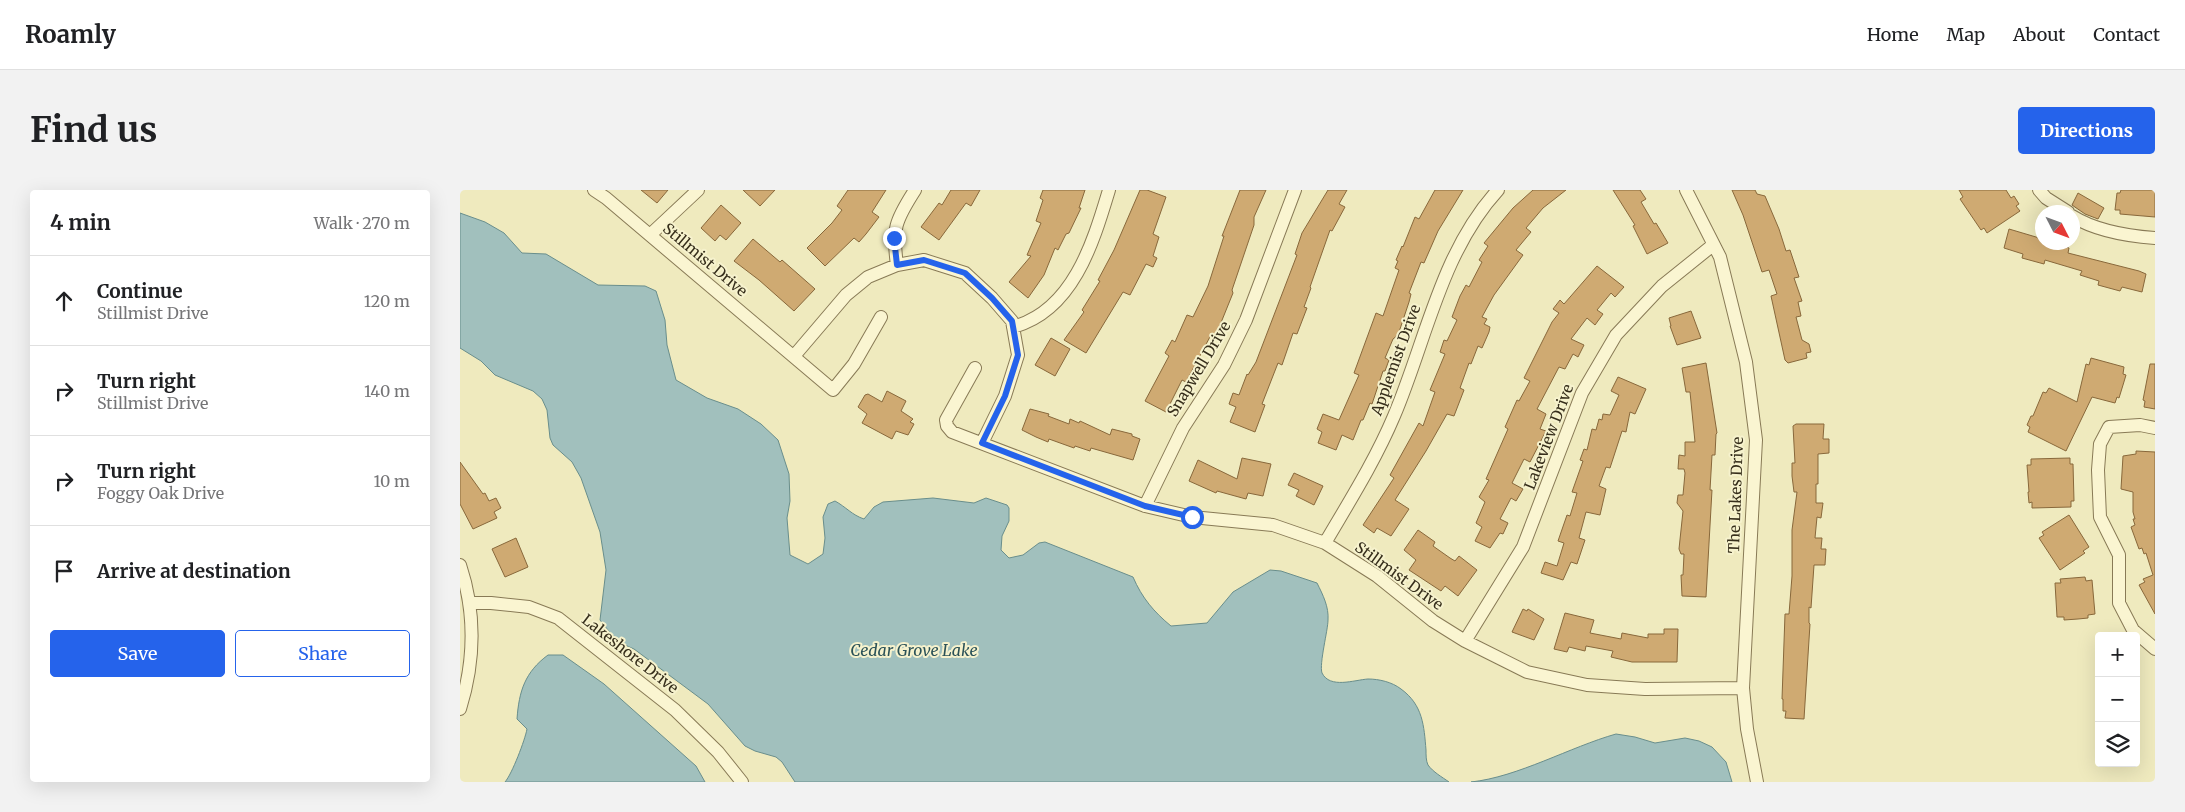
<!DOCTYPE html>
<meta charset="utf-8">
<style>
body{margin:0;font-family:Merriweather,serif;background:#f2f2f2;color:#202124}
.controls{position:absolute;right:15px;bottom:15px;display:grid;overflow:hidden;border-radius:5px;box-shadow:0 5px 20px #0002}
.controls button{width:45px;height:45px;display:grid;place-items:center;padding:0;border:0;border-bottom:1px solid #e0e0e0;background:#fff;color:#202124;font:25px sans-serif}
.compass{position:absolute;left:1575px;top:15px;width:45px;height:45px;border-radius:50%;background:#fff;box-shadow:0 5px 20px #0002;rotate:132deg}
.stop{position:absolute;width:15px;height:15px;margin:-11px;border:4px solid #2563eb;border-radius:50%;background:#fff}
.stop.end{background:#2563eb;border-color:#fff;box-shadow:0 1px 5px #0008}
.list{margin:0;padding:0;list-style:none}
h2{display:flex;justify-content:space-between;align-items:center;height:65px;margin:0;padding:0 20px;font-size:21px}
h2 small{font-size:16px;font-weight:400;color:#757577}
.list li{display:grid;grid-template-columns:32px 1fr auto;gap:15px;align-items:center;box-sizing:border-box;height:90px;padding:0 20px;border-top:1px solid #e0e0e0}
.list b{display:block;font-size:19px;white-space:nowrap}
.list p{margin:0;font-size:16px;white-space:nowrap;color:#757577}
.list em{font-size:16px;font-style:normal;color:#757577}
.actions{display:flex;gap:10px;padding:15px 20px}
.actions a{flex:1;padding:11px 0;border:1px solid #2563eb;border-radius:5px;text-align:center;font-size:18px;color:#2563eb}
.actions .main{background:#2563eb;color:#fff}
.icon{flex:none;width:28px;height:28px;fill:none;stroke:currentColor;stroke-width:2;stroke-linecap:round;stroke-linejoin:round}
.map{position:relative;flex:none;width:1695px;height:592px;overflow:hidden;border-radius:5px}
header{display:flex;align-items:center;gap:30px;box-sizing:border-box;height:70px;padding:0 25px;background:#fff;border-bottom:1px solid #e0e0e0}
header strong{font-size:24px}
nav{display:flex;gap:28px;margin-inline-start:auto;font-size:18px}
.intro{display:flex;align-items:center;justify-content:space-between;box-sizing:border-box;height:120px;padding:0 30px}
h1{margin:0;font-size:35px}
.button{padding:12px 22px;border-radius:5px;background:#2563eb;color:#fff;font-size:18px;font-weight:700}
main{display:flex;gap:30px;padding:0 30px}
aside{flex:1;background:#fff;border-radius:5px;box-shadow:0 5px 20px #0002}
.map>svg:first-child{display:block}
</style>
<header>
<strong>Roamly</strong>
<nav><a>Home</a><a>Map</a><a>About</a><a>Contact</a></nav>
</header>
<div class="intro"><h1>Find us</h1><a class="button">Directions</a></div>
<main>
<aside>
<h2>4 min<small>Walk · 270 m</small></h2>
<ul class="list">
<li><svg class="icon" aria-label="ahead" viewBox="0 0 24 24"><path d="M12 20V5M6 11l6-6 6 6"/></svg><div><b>Continue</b><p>Stillmist Drive</p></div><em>120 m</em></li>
<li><svg class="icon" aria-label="right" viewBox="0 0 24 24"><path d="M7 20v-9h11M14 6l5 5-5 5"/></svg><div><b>Turn right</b><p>Stillmist Drive</p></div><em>140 m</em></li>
<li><svg class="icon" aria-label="right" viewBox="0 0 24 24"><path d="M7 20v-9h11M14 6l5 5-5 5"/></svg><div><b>Turn right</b><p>Foggy Oak Drive</p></div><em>10 m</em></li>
<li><svg class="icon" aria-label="arrive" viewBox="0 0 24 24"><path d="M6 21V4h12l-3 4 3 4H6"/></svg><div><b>Arrive at destination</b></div></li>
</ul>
<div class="actions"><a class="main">Save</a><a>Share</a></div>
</aside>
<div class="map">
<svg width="1695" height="592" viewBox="0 0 1695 592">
<rect width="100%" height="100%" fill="#efeabe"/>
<!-- water -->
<path fill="#a1c0bd" stroke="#698e8c" d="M0 23 25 32 44 43 62 63 86 64 138 95 185 96 196 101 205 130 207 155 216 190 247 208 278 219 301 234 318 250 329 284 330 311 327 328 330 365 348 374 363 364 365 348 363 327 368 314 375 311C386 317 392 325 404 329L414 317 423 312 473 308 514 313 526 308 547 315 549 318V331L542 346 541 360 549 368 563 365 579 353 585 352 673 387C682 408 694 422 711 436L747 433 773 402 810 380 821 381 857 393C863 405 869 417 868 430 868 440 859 474 862 483 870 499 894 490 908 489 919 489 932 492 941 499 963 515 964 536 966 560 966 565 966 571 968 575 973 582 982 587 989 592H335L322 572 316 567 295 561 285 556 248 514 174 459C158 453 150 443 140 430L146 380 140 342 121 288 112 272 93 255 90 248 87 220 82 209 73 201 35 185 21 171 0 158Z
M88 465H103L144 494 236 576 245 592H45C52 584 65 550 67 539L57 529C59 501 65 482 88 465Z
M1156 544 1175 547 1195 553 1225 548 1239 551 1252 557 1266 572 1272 592H1011C1058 587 1110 557 1156 544Z"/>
<!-- building -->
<path fill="#cfaa72" stroke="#88683b" d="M181 0H208L197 13Z
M283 0H315L300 16Z
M388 0H426L412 22 419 27 406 44 399 52 394 48 365 76 347 58 372 33 382 20 377 16Z
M491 0H520L511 16 506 13 479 50 461 37 479 13 482 15Z
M583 0H625L619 18H621L609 43 606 44 598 60 595 58 584 85 568 108 549 92 571 66 567 65 581 33 576 31 583 10 580 8Z
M680 0H687L706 7 693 44 699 47 693 66 697 68 693 77 686 74 670 105 663 102 626 163 604 150 624 122 622 120 640 91 638 90 654 60Z
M780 0H806L794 27V35L772 100 773 103 756 145 752 143 726 192 722 190 706 222 685 211 709 166 705 163 712 150 715 152 727 125 733 127 748 96 764 46H762Z
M868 0H887L879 14 885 17 872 41 870 40 850 97 851 98 844 117 847 118 837 144 833 143 822 175 818 173 802 214 805 215 795 242 770 232 776 217 769 214 773 203 779 205 787 184 788 185 796 172 837 65 835 64 842 43Z
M975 0H1003L978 41 964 73 961 72 949 103 951 104 949 112 938 145 933 149 925 168 929 170 925 181H923L912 214 910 213 903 230H901L893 250 882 245 876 260 858 253 862 242 857 239 863 224 879 230 899 185 894 183 916 123 923 126 939 80 935 78 938 71 936 70 942 56 943 57 955 27 959 29Z
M1073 0H1106L1083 18 1066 38 1071 42 1056 60 1063 65 1034 105 1022 127 1027 129 1024 134 1030 137 1029 142 1022 158 1018 156 1011 174 1009 173 1000 198 1004 200 994 226 987 224 966 261 935 310 949 319 931 346 917 338 914 343 903 335 934 288 930 285 959 233 963 236 975 202 970 200 985 164 980 162 984 150 987 151 997 130 992 127 1000 106 1006 95 1009 97 1022 72 1019 70 1028 56 1024 53 1053 18Z
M1153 0H1180L1186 9 1181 12 1194 34 1196 33 1208 53 1187 64 1173 36 1175 35Z
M1272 0H1295L1297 4 1305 6 1319 39 1326 61 1330 60 1339 87 1334 88 1342 111 1338 112 1341 126 1336 127 1342 150 1349 154 1351 162 1346 163 1347 168 1328 173 1325 170 1311 106 1317 104 1309 80 1302 82 1283 25Z
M1499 0H1546L1551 8 1554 6 1559 14 1556 16 1560 21 1527 43 1524 38 1521 40 1500 9 1503 7Z
M1661 0H1695V27L1660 24V20H1655L1657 3H1660Z
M1618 3 1644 18 1638 29 1625 24 1612 15Z
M261 15 281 33 266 50 260 45 255 51 241 38Z
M1549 39 1576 47 1582 50V52H1591L1609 58 1608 63 1679 81 1686 84 1682 102 1662 97 1660 101 1638 95 1639 91 1620 85 1622 81 1585 70 1584 74 1562 68 1563 64 1544 58Z
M293 49 320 72 322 70 355 99 334 121 299 90 274 71Z
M1137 76 1164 97 1155 107 1151 103 1137 120 1143 124 1135 135 1127 128 1111 149 1124 155 1118 167 1113 164 1105 179 1099 177 1077 219 1086 224 1080 239 1086 241 1070 272 1064 269 1052 293 1063 299 1056 311 1051 308 1040 329 1048 333 1043 344 1040 343 1030 358 1015 351 1022 337 1016 333 1025 312 1019 307 1029 290 1026 289 1048 239 1045 237 1057 210 1059 211 1070 191 1064 188 1092 132 1099 123 1093 119 1100 110 1104 114Z
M1231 121 1241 148 1217 155 1210 136H1211L1209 128Z
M591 148 610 159 595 186 575 175Z
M1631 168 1664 177 1663 184 1666 185 1663 195 1659 208 1657 207 1655 213 1632 207 1606 261 1568 242 1570 237 1567 235 1571 226H1573L1583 202 1586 203 1589 198 1617 212 1626 174 1629 175Z
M1246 173 1257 243 1256 244 1255 265H1252L1250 300H1252L1246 407 1222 406 1221 385H1223L1224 364H1221L1219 359 1223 321 1217 313 1218 305H1223L1225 283 1224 279H1218L1219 265 1225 266V252H1235L1230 202H1226L1222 178Z
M1690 174H1695V219L1684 217 1685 211 1683 210Z
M1158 187 1186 199 1175 224 1170 222 1166 242 1162 241 1150 278 1146 277 1139 296 1146 299 1140 325 1126 322 1119 348 1125 350 1117 374 1111 372 1103 390 1081 383 1085 372 1097 376 1104 353 1098 351 1107 325 1110 326 1117 303 1112 302 1123 271 1120 270 1124 259 1127 260 1132 239 1136 240 1139 229 1142 230 1143 224 1150 225 1159 205 1151 201Z
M427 201 446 211 441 221 453 229 450 232 454 234 448 245 436 241 432 249 402 233 407 224 398 217 405 205 408 204 422 212Z
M570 219 589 224 588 226 609 234 610 229 619 233 620 231 650 245 652 239 672 244V246L680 249 673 270 631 258 630 261 615 256 614 258 589 249 588 252 576 247 562 240Z
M1336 234H1364L1363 249H1369V263L1358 264V294H1356V313H1363L1361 328 1357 327 1355 348H1362L1361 359H1366L1365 375H1354L1351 418 1349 417V433L1350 434 1344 529 1325 528 1326 521H1323V509H1322L1325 424H1329L1332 386V340L1337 302H1334L1332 286V273H1335L1333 236Z
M1676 261 1695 262V424L1679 395 1685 392 1683 389 1693 385 1686 363 1684 364 1682 358 1679 359 1671 337 1675 335 1673 329H1675L1673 322V302L1661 299 1663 266 1676 264Z
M782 268 811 274 803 306 788 303 786 309 757 301 756 303 729 291 738 270 777 289Z
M1610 268V274H1613L1614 311H1611V317L1572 318V312L1569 313 1568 302H1569L1567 275H1571V269Z
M0 272 23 304 25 303 29 311 36 308 41 318 34 322 37 328 13 339 0 314Z
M834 283 863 296 854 315 836 306 839 300 828 295Z
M1609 325 1629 357 1623 361 1625 363 1600 380 1579 348 1584 345 1582 342Z
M958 340 975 352 973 356 990 368 995 371 999 366 1017 380 998 406 985 396 981 401 949 380 956 370 944 360Z
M56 348 68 377 45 387 32 359Z
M1625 387 1626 391 1632 390 1635 424 1628 425V428L1618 429 1604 430V427H1597L1595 393H1601L1600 389Z
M1063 419 1067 421 1068 419 1084 429 1074 450 1052 442Z
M1105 423 1134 430 1130 443 1161 449 1162 443 1188 448V444H1204V439H1218L1217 472H1172L1151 467 1153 461 1126 456 1125 461 1109 457 1107 462 1094 459Z"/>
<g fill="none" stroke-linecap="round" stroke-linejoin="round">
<defs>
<path id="minor" d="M134 0 146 8 373 200 394 174 421 127
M1226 0 1260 67 1286 172 1296 250 1283 498 1287 539 1297 592
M1579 0 1586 8 1608 22
M1612 26C1636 41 1667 46 1695 48
M190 45 238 0
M437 75C432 39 435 31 455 0
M553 137C613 121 633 53 649 0
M334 166 386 105 408 87 437 75 464 70 505 83 532 108 552 131 558 165 545 206 522 253
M515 178 486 230 487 236 492 242 685 316 732 327 813 335 865 353 917 386 973 431 1005 451 1067 482 1127 495 1185 499 1283 498
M1695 238 1680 235 1649 237 1640 254 1638 280 1640 327 1659 365V413L1673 440 1695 459
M685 316 723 238 764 175 786 130 835 0
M865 353C889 312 915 271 934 226 966 151 981 62 1038 0
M0 375C16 423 15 471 0 519
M10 413H31L69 417 98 428 215 520 258 562 282 592
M1005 451 1063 357 1122 203 1156 145 1202 96 1253 55"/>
</defs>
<!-- minor casing -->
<use href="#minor" stroke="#887a56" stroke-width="14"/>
<!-- minor -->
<use href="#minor" stroke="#faf5d1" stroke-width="12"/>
</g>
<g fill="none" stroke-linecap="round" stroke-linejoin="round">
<!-- route -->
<path stroke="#2563eb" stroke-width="6" d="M434 48 437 75 464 70 505 83 532 108 552 131 558 165 545 206 522 253 685 316 732 327"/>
</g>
<g text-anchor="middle" stroke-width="4" stroke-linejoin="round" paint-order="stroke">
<!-- street labels -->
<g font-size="15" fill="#362e1b" stroke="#f6f2cd">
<text transform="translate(245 70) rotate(40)" y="5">Stillmist Drive</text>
<text transform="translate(936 170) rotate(-70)" y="5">Applemist Drive</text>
<text transform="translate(739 179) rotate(-59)" y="5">Snapwell Drive</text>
<text transform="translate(1089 247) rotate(-69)" y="5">Lakeview Drive</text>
<text transform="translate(1276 305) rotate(-88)" y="5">The Lakes Drive</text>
<text transform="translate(939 386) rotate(36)" y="5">Stillmist Drive</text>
<text transform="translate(170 464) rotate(38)" y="5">Lakeshore Drive</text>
</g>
<!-- water labels -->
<g font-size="16" font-style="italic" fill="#2a5157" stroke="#f6f2cd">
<text x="454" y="466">Cedar Grove Lake</text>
</g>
</g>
</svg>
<div class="controls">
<button>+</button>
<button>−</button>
<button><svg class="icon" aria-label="layers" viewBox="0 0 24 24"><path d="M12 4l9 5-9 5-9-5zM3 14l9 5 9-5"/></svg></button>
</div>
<svg class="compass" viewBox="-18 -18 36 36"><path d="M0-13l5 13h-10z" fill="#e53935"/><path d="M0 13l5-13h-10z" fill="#757577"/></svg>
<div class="stop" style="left:732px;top:327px"></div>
<div class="stop end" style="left:434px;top:48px"></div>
</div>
</main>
